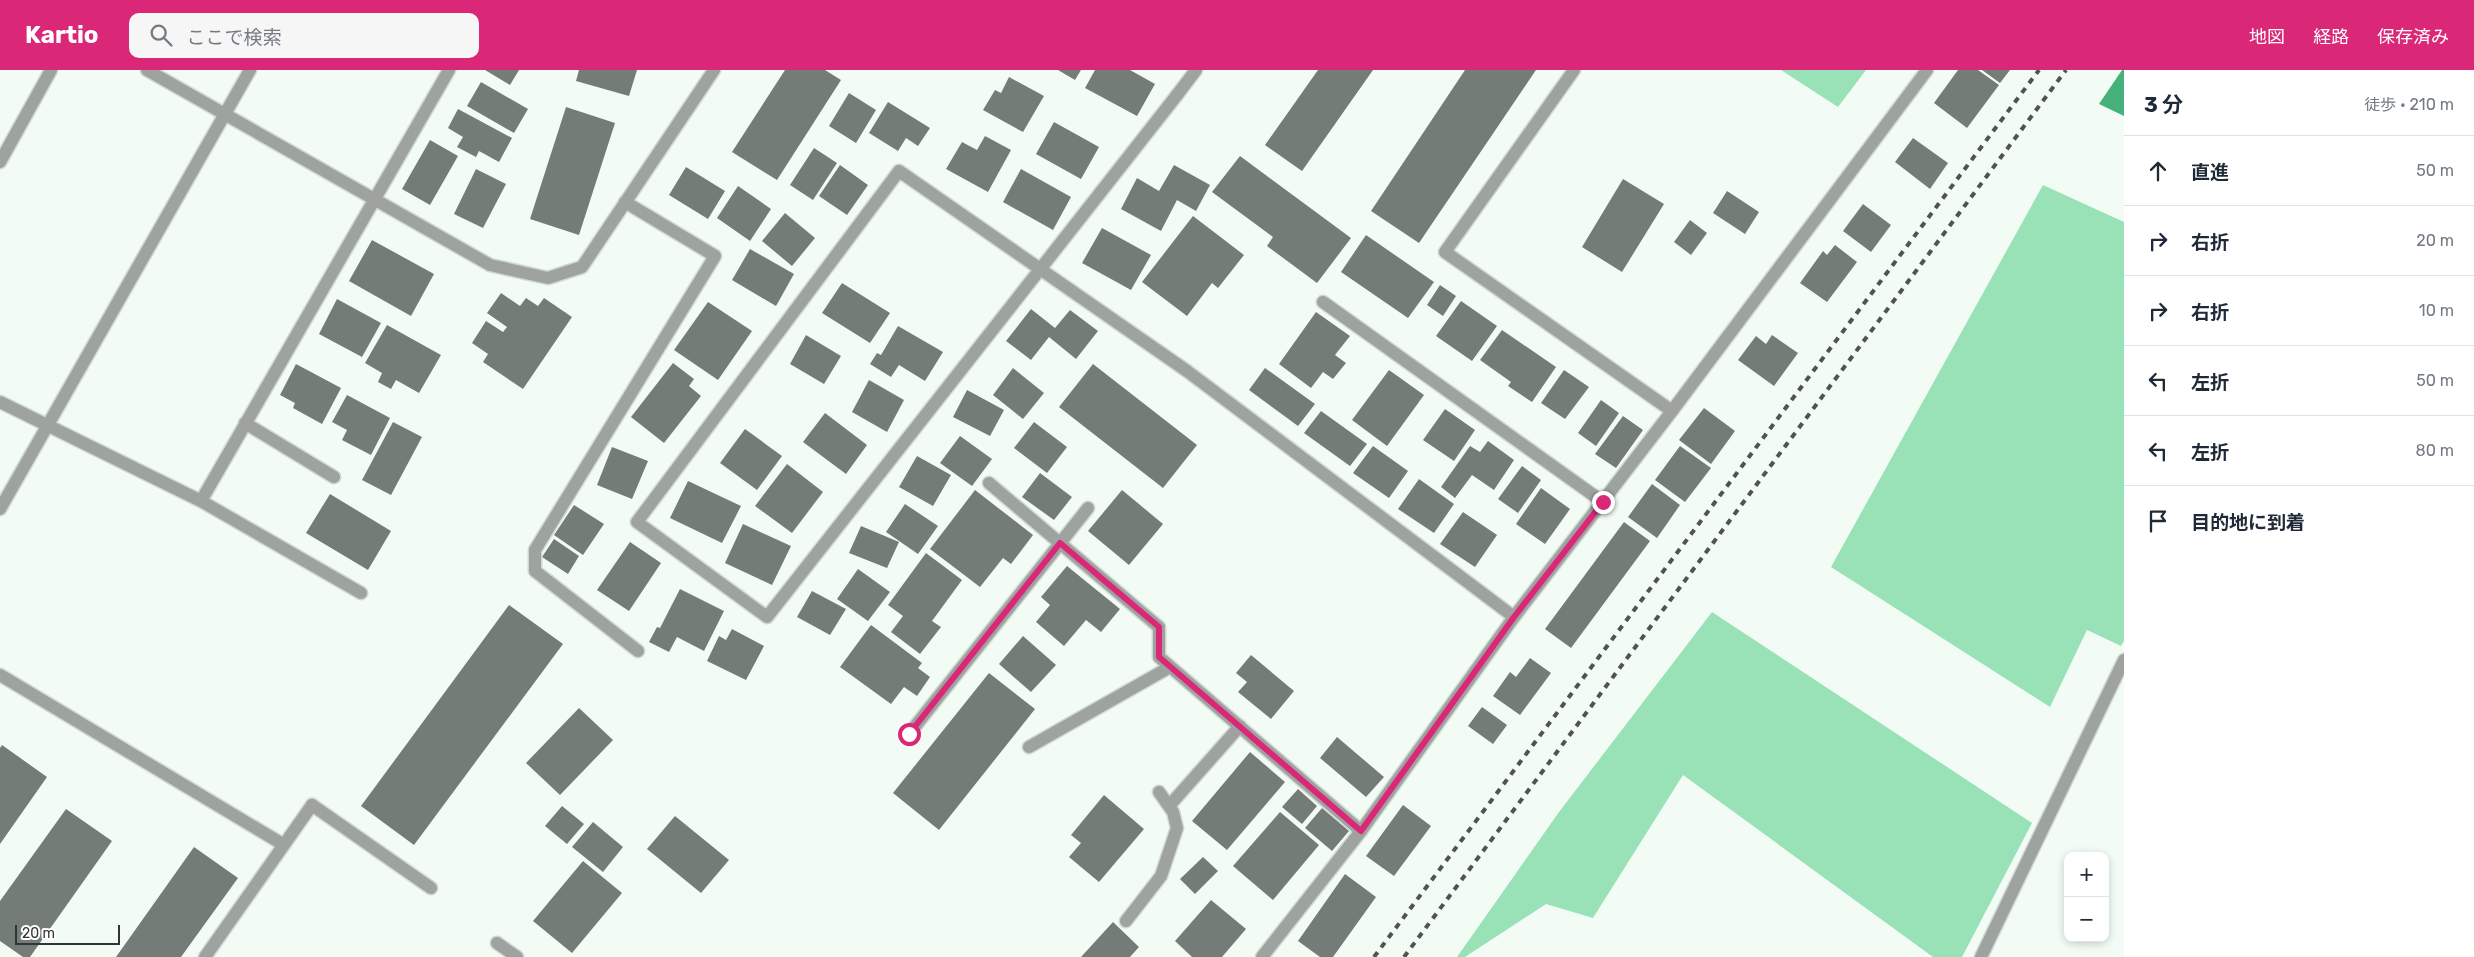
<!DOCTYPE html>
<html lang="ja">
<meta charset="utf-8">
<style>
body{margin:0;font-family:Rubik,"Noto Sans JP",sans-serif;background:#f6f6f7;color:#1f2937}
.controls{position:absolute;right:15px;bottom:15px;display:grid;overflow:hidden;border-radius:10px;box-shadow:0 2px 8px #0003}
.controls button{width:45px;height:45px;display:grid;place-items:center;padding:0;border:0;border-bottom:1px solid #e0e1e3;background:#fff;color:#1f2937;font:25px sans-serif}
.scale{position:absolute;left:15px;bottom:12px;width:105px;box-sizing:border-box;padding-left:5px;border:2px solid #313533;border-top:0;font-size:14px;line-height:18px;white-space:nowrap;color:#313533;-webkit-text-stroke:4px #fff;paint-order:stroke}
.stop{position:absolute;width:15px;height:15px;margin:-11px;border:4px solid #db2777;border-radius:50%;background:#fff}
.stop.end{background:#db2777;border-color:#fff;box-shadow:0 1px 5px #0008}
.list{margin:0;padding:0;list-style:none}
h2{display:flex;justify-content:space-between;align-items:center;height:65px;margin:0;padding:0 20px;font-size:21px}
h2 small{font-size:16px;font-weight:400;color:#747a83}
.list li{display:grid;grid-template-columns:32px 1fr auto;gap:15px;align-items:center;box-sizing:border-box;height:70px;padding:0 20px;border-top:1px solid #e0e1e3}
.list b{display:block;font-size:19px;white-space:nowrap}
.list em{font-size:16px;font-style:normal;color:#747a83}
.icon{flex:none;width:28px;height:28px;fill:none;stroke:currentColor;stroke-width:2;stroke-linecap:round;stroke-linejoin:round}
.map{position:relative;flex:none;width:2124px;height:887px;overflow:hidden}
header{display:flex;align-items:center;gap:30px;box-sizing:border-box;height:70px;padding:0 25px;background:#db2777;color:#fff}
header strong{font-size:24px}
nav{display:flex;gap:28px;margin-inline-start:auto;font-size:18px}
.search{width:350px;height:45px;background:#f6f6f7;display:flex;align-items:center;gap:12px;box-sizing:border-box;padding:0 18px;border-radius:10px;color:#747a83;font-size:19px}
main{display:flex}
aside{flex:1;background:#fff}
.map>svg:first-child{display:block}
</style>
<header>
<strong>Kartio</strong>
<div class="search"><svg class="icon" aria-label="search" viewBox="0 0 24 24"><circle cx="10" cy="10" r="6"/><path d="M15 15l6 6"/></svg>ここで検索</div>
<nav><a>地図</a><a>経路</a><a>保存済み</a></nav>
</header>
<main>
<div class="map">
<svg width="2124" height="887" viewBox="0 0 2124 887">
<rect width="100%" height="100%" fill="#f2fcf5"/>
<!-- green -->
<path fill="#99e2b7" d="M1781 0H1866L1838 37Z
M2043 115 2124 152V571L2121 576 2087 560 2050 637 1831 497Z
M1712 542 2032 753 1962 887H1933L1683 705 1593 848 1546 834 1465 887H1457L1559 742Z"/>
<!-- water -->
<path fill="#46b17a" d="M2122 0H2124V46L2099 34Z"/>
<!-- building -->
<path fill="#737c76" d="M485 0H519L510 15Z
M579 0H637L629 26 576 11Z
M785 0H825L841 10 777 110 732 82Z
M1058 0H1081L1075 10Z
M1095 0H1130L1155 14 1137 46 1085 18Z
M1318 0H1373L1302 101 1265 75Z
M1465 0H1536L1419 173 1371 141Z
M1958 0H1978L1999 15 1967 58 1934 33Z
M1982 0H2010L2000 13Z
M1009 7 1044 26 1023 62 983 40 995 20 1001 23Z
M481 12 528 39 514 63 467 36Z
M849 23 876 40 856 73 829 56Z
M888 32 930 58 918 76 906 68 898 81 869 63Z
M566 37 615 53 579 165 530 149Z
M458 39 512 68 499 92 479 81 476 87 457 77 463 67 448 58Z
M1054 52 1099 77 1081 109 1036 84Z
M985 66 1011 80 988 122 946 99 962 72 977 80Z
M1913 68 1948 93 1930 119 1895 92Z
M430 70 458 86 430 135 402 119Z
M814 78 837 93 813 130 790 115Z
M1240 86 1351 168 1317 213 1267 176 1273 167 1212 122Z
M840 95 868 115 847 145 819 126Z
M1174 95 1210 115 1196 141 1177 130 1161 161 1121 139 1137 108 1159 121Z
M686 97 725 121 708 149 669 125Z
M476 99 506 114 483 158 454 144Z
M1021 99 1071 127 1053 160 1003 132Z
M1623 109 1664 134 1622 202 1582 177Z
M738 116 771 139 750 171 717 148Z
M1727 121 1759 142 1745 164 1713 143Z
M1863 134 1891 155 1871 182 1843 161Z
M785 143 815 168 792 196 762 171Z
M1193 146 1244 185 1218 218 1212 213 1187 246 1142 212Z
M1690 150 1707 163 1691 185 1674 172Z
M1102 158 1151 185 1131 220 1082 193Z
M1366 165 1434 212 1408 248 1341 202Z
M372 170 434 204 411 246 349 211Z
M1835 175 1857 192 1827 232 1800 213 1823 181 1827 185Z
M750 179 794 204 776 236 732 210Z
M842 213 890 243 870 273 822 243Z
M1440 215 1456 226 1443 246 1427 235Z
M501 223 520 236 526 228 538 236 544 228 572 247 523 319 483 292 488 284 472 273 486 251 503 262 507 257 487 243Z
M337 229 381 253 362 287 319 264Z
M1461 231 1497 256 1472 291 1436 266Z
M708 232 752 261 718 310 674 280Z
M1031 239 1055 258 1070 240 1098 261 1076 289 1049 267 1031 290 1006 271Z
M1316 242 1350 266 1335 285 1346 293 1333 309 1323 302 1311 318 1279 294Z
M387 255 441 285 419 323 396 310 391 319 378 312 382 303 365 293Z
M898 256 943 282 925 311 899 295 891 307 870 294 877 283 881 285Z
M1502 260 1556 297 1532 332 1508 316 1511 312 1480 290Z
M806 265 841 286 824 314 790 294Z
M1772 265 1798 283 1774 316 1738 290 1756 266 1766 274Z
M673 293 694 309 689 316 701 326 664 373 631 347Z
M296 294 341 318 322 354 293 338 295 333 280 325Z
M1093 294 1197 375 1163 418 1059 337Z
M1013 298 1044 323 1023 349 993 325Z
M1265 298 1315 334 1298 356 1249 320Z
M1389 300 1424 325 1387 376 1352 350Z
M1564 300 1589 317 1565 349 1541 333Z
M869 310 904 330 887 362 852 342Z
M967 320 1004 340 990 366 953 347Z
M347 325 390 348 371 385 342 370 347 360 332 352Z
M1601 330 1619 343 1596 376 1578 363Z
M1704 338 1735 361 1711 394 1679 370Z
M1445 339 1475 360 1454 391 1423 370Z
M1321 341 1367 374 1350 396 1304 363Z
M825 343 867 375 846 404 803 372Z
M1623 346 1643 360 1616 398 1595 384Z
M393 352 422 367 391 425 362 410Z
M1034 352 1067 377 1047 403 1014 378Z
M745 359 782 386 757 420 720 393Z
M960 366 992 389 972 416 940 393Z
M1488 371 1514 390 1494 420 1472 405 1455 428 1441 417 1470 376 1480 382Z
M1373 376 1408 401 1389 428 1353 403Z
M1680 376 1711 398 1685 432 1655 410Z
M612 377 648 391 632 429 597 415Z
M917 386 951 405 933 436 899 417Z
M787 394 823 422 792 463 755 436Z
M1522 396 1541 410 1518 443 1498 429Z
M1040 403 1072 427 1054 450 1022 427Z
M1419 409 1454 434 1434 463 1398 439Z
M688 411 741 436 722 473 670 448Z
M1652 414 1680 435 1657 468 1628 447Z
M1541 418 1570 439 1545 474 1516 454Z
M975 420 1033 465 1011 494 1003 488 980 517 930 479Z
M1122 420 1163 454 1129 495 1088 461Z
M330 424 391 461 368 500 306 463Z
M905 434 938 456 918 484 886 462Z
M574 435 604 454 583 485 554 465Z
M1463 442 1497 465 1475 497 1440 474Z
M1624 452 1650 471 1571 578 1545 559Z
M743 454 791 476 772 515 725 493Z
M861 456 899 472 887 498 849 483Z
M554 469 579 486 568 504 542 487Z
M630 472 661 493 629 541 597 520Z
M926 483 962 510 932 551 941 557 920 584 891 562 903 546 888 535Z
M1067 496 1120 539 1101 562 1086 550 1064 576 1036 552 1050 535 1041 527Z
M858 499 890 522 868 551 837 529Z
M680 519 724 541 704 581 677 567 669 582 649 572 657 557 660 558Z
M812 521 846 539 830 565 797 547Z
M509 535 563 574 414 775 361 736Z
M871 555 922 593 918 598 930 607 917 626 904 617 891 634 840 597Z
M732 559 764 576 746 610 707 591 719 566 726 570Z
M1023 566 1056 595 1031 622 999 594Z
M1251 585 1294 621 1271 649 1238 622 1247 612 1236 603Z
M1530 588 1551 603 1520 645 1493 626 1510 602 1516 607Z
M989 603 1035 639 939 760 893 723Z
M1482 637 1507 655 1493 674 1468 656Z
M579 638 613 670 560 725 526 693Z
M1337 667 1384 707 1366 727 1320 688Z
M2 675 47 707 0 774V678Z
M1250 682 1285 712 1227 780 1192 751Z
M1298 719 1317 736 1302 754 1282 737Z
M1104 725 1144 759 1099 812 1069 787 1081 773 1071 765Z
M1403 735 1431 756 1394 806 1366 786Z
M562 736 584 754 567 774 545 756Z
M1322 738 1349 761 1332 781 1305 758Z
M66 739 112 771 30 887H23L0 871V831Z
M1280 742 1319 775 1273 830 1233 796Z
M675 746 729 790 701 823 647 779Z
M593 752 623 777 603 802 572 777Z
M194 777 238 808 181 887H116Z
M1203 787 1218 801 1195 824 1180 809Z
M583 791 622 823 572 883 533 851Z
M1345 804 1376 827 1333 887H1320L1298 871Z
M1211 830 1246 859 1222 887H1192L1175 871Z
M1113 852 1139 877 1130 887H1081Z"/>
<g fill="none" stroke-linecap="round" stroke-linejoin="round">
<defs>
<path id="lane" d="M1574 0 1445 182 1672 341
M1177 25 1196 0
M625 132 715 186 535 480V501L638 581
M1323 232 1603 432
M989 413 1159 557V587L1361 761
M909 664 1088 438
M1029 677 1170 597
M312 735 431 818
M1169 736 1240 656
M1126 851 1161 806 1177 758 1173 742 1159 722"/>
<path id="street" d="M147 0 490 195 548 208 582 197 714 0
M1177 25 767 547 637 452 899 101 1187 301 1514 547
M0 92 51 0
M0 332 201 431 449 0
M245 353 334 407
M201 431 361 523
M0 439 250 0
M0 605 284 775
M497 873 517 887
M205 887 312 735
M1262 887 1361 761 1514 547 1672 341 1927 0
M1981 887 2124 590"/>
</defs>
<!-- lane casing -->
<use href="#lane" stroke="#cfd8d2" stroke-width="15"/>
<!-- street casing -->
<use href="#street" stroke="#cfd8d2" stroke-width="15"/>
<!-- lane -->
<use href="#lane" stroke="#9ea3a0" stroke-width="12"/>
<!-- street -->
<use href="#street" stroke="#9ea3a0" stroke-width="12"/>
<!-- rail -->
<path stroke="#4f5451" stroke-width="4" stroke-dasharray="6 6" stroke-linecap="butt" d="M1374 887 2039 0
M1404 887 2066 0"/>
</g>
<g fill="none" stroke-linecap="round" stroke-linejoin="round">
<!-- route -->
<path stroke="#db2777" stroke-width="6" d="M909 664 1060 473 1159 557V587L1361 761 1514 547 1603 432"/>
</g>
</svg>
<div class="controls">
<button>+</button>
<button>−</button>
</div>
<div class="scale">20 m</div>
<div class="stop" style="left:909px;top:664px"></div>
<div class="stop end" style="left:1603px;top:432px"></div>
</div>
<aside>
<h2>3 分<small>徒歩 · 210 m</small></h2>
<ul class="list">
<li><svg class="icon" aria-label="ahead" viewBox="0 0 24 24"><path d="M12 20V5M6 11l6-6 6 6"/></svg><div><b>直進</b></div><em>50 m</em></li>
<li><svg class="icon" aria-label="right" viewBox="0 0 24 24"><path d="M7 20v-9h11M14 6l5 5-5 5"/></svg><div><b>右折</b></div><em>20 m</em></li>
<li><svg class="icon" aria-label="right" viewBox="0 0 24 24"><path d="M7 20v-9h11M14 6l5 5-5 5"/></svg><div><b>右折</b></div><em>10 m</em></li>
<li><svg class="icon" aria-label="left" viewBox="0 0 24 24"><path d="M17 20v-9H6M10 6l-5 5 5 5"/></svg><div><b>左折</b></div><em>50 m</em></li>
<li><svg class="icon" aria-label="left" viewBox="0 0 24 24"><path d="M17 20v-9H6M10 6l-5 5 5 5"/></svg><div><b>左折</b></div><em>80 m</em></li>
<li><svg class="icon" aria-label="arrive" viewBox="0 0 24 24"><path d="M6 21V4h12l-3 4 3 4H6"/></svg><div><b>目的地に到着</b></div></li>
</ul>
</aside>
</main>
